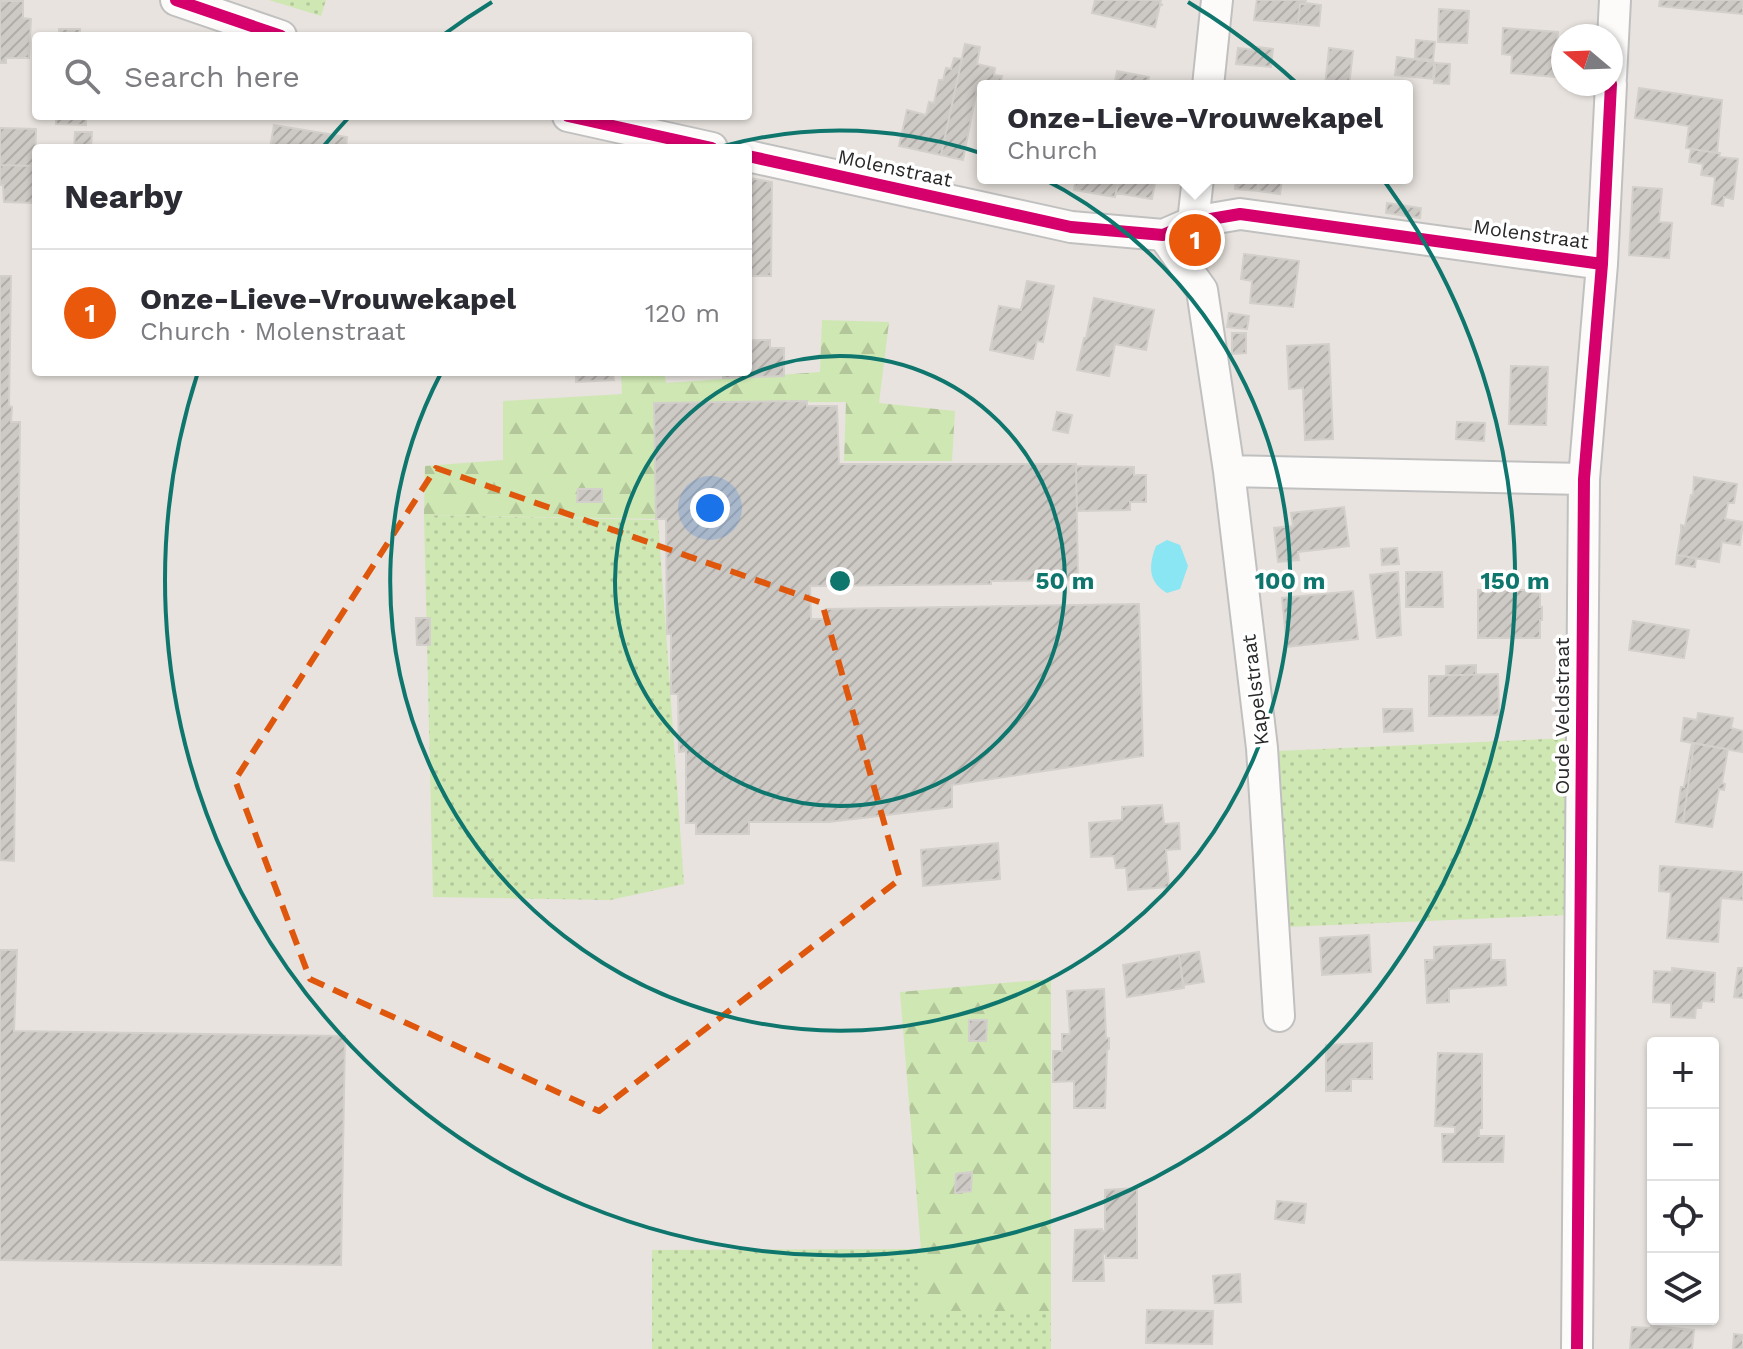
<!DOCTYPE html>
<meta charset="utf-8">
<style>
body{margin:0;font-family:"Work Sans",sans-serif;background:#f2f2f3;color:#2b2b33}
.controls{position:absolute;right:24px;bottom:24px;display:grid;overflow:hidden;border-radius:8px;box-shadow:0 2px 6px #0004}
.controls button{width:72px;height:72px;display:grid;place-items:center;padding:0;border:0;border-bottom:2px solid #e1e1e2;background:#fff;color:#2b2b33;font:40px sans-serif}
.compass{position:absolute;left:1551px;top:24px;width:72px;height:72px;border-radius:50%;background:#fff;box-shadow:0 2px 6px #0004;rotate:289deg}
.you{position:absolute;left:710px;top:508px;width:28px;height:28px;margin:-20px;border:6px solid #fff;border-radius:50%;background:#1a73e8;box-shadow:0 0 0 12px #1a73e833}
.badge{display:grid;place-items:center;width:52px;height:52px;border-radius:50%;background:#ea580c;color:#fff;font-size:26px;font-weight:700}
.pin{position:absolute;translate:-50% -50%;border:4px solid #fff;box-shadow:0 2px 8px #0006}
.popup{position:absolute;left:977px;top:80px;width:436px;height:104px;box-sizing:border-box;display:grid;place-content:center;border-radius:8px;background:#fff;filter:drop-shadow(0 2px 6px #0005);font-size:26px;white-space:nowrap;color:#7c7c81}
.popup b{font-size:30px;color:#2b2b33}
.popup::after{content:'';position:absolute;left:50%;top:100%;margin-left:-16px;border:16px solid transparent;border-top-color:#fff}
.list{margin:0;padding:0;list-style:none}
h2{display:flex;justify-content:space-between;align-items:center;height:104px;margin:0;padding:0 32px;font-size:34px}
h2 small{font-size:26px;font-weight:400;color:#7c7c81}
.list li{display:grid;grid-template-columns:52px 1fr auto;gap:24px;align-items:center;box-sizing:border-box;height:128px;padding:0 32px;border-top:2px solid #e1e1e2}
.list b{display:block;font-size:30px;white-space:nowrap}
.list p{margin:0;font-size:26px;white-space:nowrap;color:#7c7c81}
.list em{font-size:26px;font-style:normal;color:#7c7c81}
.icon{flex:none;width:44px;height:44px;fill:none;stroke:currentColor;stroke-width:2;stroke-linecap:round;stroke-linejoin:round}
.map{position:relative;flex:none;width:1743px;height:1349px;overflow:hidden}
.search{position:absolute;background:#fff;box-shadow:0 2px 6px #0004;left:32px;top:32px;width:720px;height:88px;display:flex;align-items:center;gap:20px;box-sizing:border-box;padding:0 28px;border-radius:8px;color:#7c7c81;font-size:30px}
.panel{position:absolute;background:#fff;box-shadow:0 2px 6px #0004;left:32px;top:144px;width:720px;height:232px;border-radius:8px}
.map>svg:first-child{display:block}
</style>
<div class="map">
<svg width="1743" height="1349" viewBox="0 0 1743 1349">
<defs>
<pattern id="grass-dots" width="8" height="8" patternUnits="userSpaceOnUse" patternTransform="scale(2)"><rect width="8" height="8" fill="#cfe7b3"/><path d="M2 2h.1M6 6h.1" fill="none" stroke="#b2c69a" stroke-width="1.8" stroke-linecap="round"/></pattern>
<pattern id="forest-firs" width="22" height="20" patternUnits="userSpaceOnUse" patternTransform="scale(2)"><rect width="22" height="20" fill="#cfe7b3"/><path d="M5 1l3.5 6h-7zM16 11l3.5 6h-7z" fill="#b2c69a"/></pattern>
<pattern id="building-hatch" width="6" height="6" patternUnits="userSpaceOnUse" patternTransform="scale(2)"><rect width="6" height="6" fill="#cdc9c5"/><path d="M-1 1l2-2M0 6l6-6M5 7l2-2" fill="none" stroke="#b0ada9"/></pattern>
</defs>
<rect width="100%" height="100%" fill="#e8e3de"/>
<!-- grass -->
<path fill="url(#grass-dots)" d="M269 0H326L321 16Z
M424 515 658 520 684 884 610 900 433 897Z
M1570 738 1568 915 1286 927 1277 751Z
M921 1249 922 1311H1051V1349H652V1250Z"/>
<!-- forest -->
<path fill="url(#forest-firs)" d="M822 320 889 322 879 403 955 411 952 461H844L846 402 662 403 663 519 424 515 425 466 503 460V401L622 394 621 372H664L666 383 820 372Z
M1051 979V1311H921V1249L900 992Z"/>
<!-- water -->
<path fill="#89e6f2" d="M1167 540 1180 545 1188 566 1180 589 1167 593C1147 582 1149 564 1156 546Z"/>
<!-- building -->
<path fill="url(#building-hatch)" stroke="#d3cfca" stroke-width="2" d="M1095 0H1161L1160 4 1163 5H1160L1155 27 1092 13Z
M1257 0H1306L1305 4H1300L1298 24 1254 20Z
M1660 0H1743V14L1659 6Z
M0 1H23V18L31 19 29 58H6V63H0Z
M1306 3 1321 5 1319 26 1298 24 1300 4Z
M1439 9 1469 11 1467 43 1438 42Z
M1503 28 1558 32 1555 77 1511 73 1512 55 1502 54Z
M59 29H80V36H59Z
M1416 40 1435 42 1433 60 1415 58Z
M965 44 980 47 977 64 995 68 994 75 1002 76 1000 86 992 84 991 86H983V90L977 89 963 160 941 155Z
M1257 47 1273 49 1271 67 1236 64 1238 48 1257 50Z
M1329 48 1353 51 1349 86H1325Z
M1397 57 1434 62 1433 79 1395 75Z
M954 58 962 59 941 155 899 146 907 110 926 115 929 102 934 103 939 80H943L946 68 951 69Z
M1435 63 1450 64 1449 84 1434 83Z
M1117 71 1149 77 1147 86H1114Z
M1639 88 1722 100 1717 153 1686 148 1689 126 1635 118Z
M56 116H86V125L56 124Z
M274 125 347 137 346 148H270Z
M0 128 36 129 35 166 0 165Z
M75 132H92L91 148H74Z
M1691 149 1720 153 1719 157 1738 159 1733 199 1724 197 1723 206 1712 204 1715 177 1701 175 1703 164 1689 162Z
M0 165 35 166 34 203 4 202 3 185H0Z
M749 178 772 182 771 276H748Z
M1076 178H1119L1115 197 1074 190Z
M1119 178H1156L1152 199 1116 193Z
M1236 178H1259L1258 191 1235 189Z
M1259 178H1282L1280 194 1258 191Z
M1633 187 1662 189 1659 222 1672 223 1669 258 1629 255Z
M1387 203 1421 208 1420 218 1386 213Z
M1244 254 1299 261 1293 307 1250 303 1252 281 1241 279Z
M0 276H11L9 406 12 407 11 422H20L14 861 0 860Z
M1027 281 1054 286 1043 342 1037 341 1033 359 990 350 999 306 1021 310Z
M1094 298 1154 310 1146 350 1115 344 1109 376 1077 370 1084 338H1086Z
M1229 313 1249 316 1247 329 1227 327Z
M1232 333H1246V353L1232 354Z
M748 340H770V348H784V376L723 378V372H748Z
M1329 344 1333 439 1305 440 1303 388 1289 389 1287 346Z
M1511 366 1548 367 1546 425 1509 424Z
M576 372H613L614 380 576 382Z
M807 401V406H837L839 464H1076L1078 580 991 581V584L810 586 811 619H827L826 609 1139 604 1143 756 952 785V807L829 822H749V834H696V823H686V751L679 752 678 694H671V634H667L666 519H656L654 403Z
M1057 412 1072 415 1068 433 1053 430Z
M1457 422 1485 423 1484 441 1456 439Z
M1076 466 1134 467V475H1146V502H1130V510L1077 511Z
M1694 477 1737 484 1734 503H1728L1725 519 1743 522 1740 545 1722 542 1719 562 1677 555 1681 532V525L1685 526 1691 495H1693Z
M578 489H602V502H577Z
M1344 507 1349 546 1298 552 1299 560 1278 562 1274 528 1293 526 1291 513Z
M1397 548 1399 564 1382 565 1381 549Z
M1677 555 1696 558 1695 567 1676 564Z
M1398 572 1401 635 1377 638 1370 575Z
M1406 572H1442L1443 607H1406Z
M1478 590H1540V607H1542V620H1540V638H1478Z
M1353 591 1358 639 1287 647 1282 598Z
M416 618H430V645H417Z
M1633 621 1689 630 1684 658 1629 650Z
M1476 665V675H1446V666Z
M1498 674 1499 715 1429 716V676Z
M1383 709H1412L1413 731 1384 732Z
M1698 713 1733 718 1731 728 1743 731 1742 752 1681 741 1684 718 1697 720Z
M1692 743H1694L1683 823 1676 822 1681 787H1684Z
M1694 743 1728 749 1722 783 1725 784 1724 790 1719 789 1712 827 1683 823Z
M1162 805 1164 824 1179 823 1180 849 1166 850 1169 887 1128 890 1126 868H1116L1114 856 1091 857 1089 823 1122 820V807Z
M998 843 1000 879 923 886 921 850Z
M1660 866 1743 872V900L1721 898 1718 942 1667 938 1671 892 1659 891Z
M1369 935 1371 972 1322 975 1320 938Z
M1491 944V960H1505L1506 985 1449 989V1002L1427 1003 1425 960H1434V947Z
M0 950H17L14 1031 345 1036 341 1265 0 1260Z
M1199 952 1204 982 1183 985 1179 955Z
M1179 955 1184 988 1127 997 1123 965Z
M1672 968 1715 973 1714 1002 1702 1001 1701 1008H1696L1695 1018 1671 1017V1003L1653 1002 1654 971 1672 972Z
M1738 968H1743V998L1734 997Z
M1104 989 1106 1038H1109V1049L1107 1050 1105 1108H1074V1081L1053 1082V1051H1062V1034H1070L1067 991Z
M969 1020H987L986 1041H969Z
M1372 1043V1079H1351V1091H1326V1045Z
M1438 1053 1482 1054V1128H1479V1136H1504L1503 1162H1443L1442 1134H1455V1127L1435 1126Z
M1648 1066H1653V1130H1651L1652 1110H1649L1650 1085 1648 1084Z
M972 1172 971 1191 955 1193 956 1174Z
M1137 1188V1258H1106V1254H1103L1104 1281H1073L1075 1230 1102 1229V1231H1105V1190Z
M1277 1201 1306 1204 1304 1223 1275 1219Z
M1240 1274 1241 1302 1215 1303 1213 1276Z
M1147 1310 1213 1311 1212 1344 1146 1343Z
M1651 1326 1694 1330 1692 1349H1630L1632 1327 1651 1328Z
M1734 1334 1743 1335V1349H1733Z"/>
<g fill="none" stroke-linecap="round" stroke-linejoin="round">
<defs>
<path id="minor" d="M176 0 281 36
M1611 77 1615 0
M1208 86 1217 0
M568 116 712 148
M748 156 1071 227 1163 235 1193 222 1240 214 1602 264
M1193 222 1198 178
M1163 235 1202 290 1229 471 1262 748 1279 1016
M1229 471 1584 479
M1577 1349 1584 479 1602 264 1611 84"/>
</defs>
<!-- minor casing -->
<use href="#minor" stroke="#c1c0c0" stroke-width="34"/>
<!-- minor -->
<use href="#minor" stroke="#fcfbfa" stroke-width="30"/>
<defs>
<path id="cycleway" d="M176 0 281 36
M568 116 712 148
M748 156 1071 227 1163 235 1193 222 1240 214 1602 264
M1577 1349 1584 479 1602 264 1611 84"/>
</defs>
<!-- cycleway casing -->
<use href="#cycleway" stroke="#fff" stroke-width="17"/>
<!-- cycleway -->
<use href="#cycleway" stroke="#d6006c" stroke-width="12"/>
</g>
<!-- marked area -->
<path fill="none" stroke="#de570d" stroke-width="6" stroke-dasharray="16 10" stroke-linejoin="round" d="M436 468 822 603 900 879 599 1111 310 979 235 780Z"/>
<!-- distance rings -->
<g fill="none" stroke="#0f766e" stroke-width="4">
<circle cx="840" cy="581" r="225"/>
<path d="M720 147A450 450 0 1 1 441 373"/>
<path d="M323 147A675 675 0 0 1 350 116M443 35A675 675 0 0 1 492 2M1188 2A675 675 0 1 1 198 372"/>
</g>
<g text-anchor="middle" stroke-width="7" stroke-linejoin="round" paint-order="stroke">
<!-- street labels -->
<g font-size="20" fill="#292929" stroke="#fff">
<text transform="translate(895 168) rotate(12)" y="7">Molenstraat</text>
<text transform="translate(1531 234) rotate(8)" y="7">Molenstraat</text>
<text transform="translate(1255 690) rotate(-97)" y="7">Kapelstraat</text>
<text transform="translate(1562 716) rotate(-90)" y="7">Oude Veldstraat</text>
</g>
</g>
<circle cx="840" cy="581" r="12" fill="#0f766e" stroke="#fff" stroke-width="4"/>
<g font-size="24" text-anchor="middle" font-weight="bold" fill="#0f766e" stroke="#fff" stroke-width="7" stroke-linejoin="round" paint-order="stroke">
<text x="1065" y="589">50 m</text>
<text x="1290" y="589">100 m</text>
<text x="1515" y="589">150 m</text>
</g>
</svg>
<div class="controls">
<button>+</button>
<button>−</button>
<button><svg class="icon" aria-label="locate" viewBox="0 0 24 24"><circle cx="12" cy="12" r="6"/><path d="M12 2v4M12 18v4M2 12h4M18 12h4"/></svg></button>
<button><svg class="icon" aria-label="layers" viewBox="0 0 24 24"><path d="M12 4l9 5-9 5-9-5zM3 14l9 5 9-5"/></svg></button>
</div>
<svg class="compass" viewBox="-18 -18 36 36"><path d="M0-13l5 13h-10z" fill="#e53935"/><path d="M0 13l5-13h-10z" fill="#7c7c81"/></svg>
<div class="you"></div>
<div class="pin badge" style="left:1195px;top:240px">1</div>
<div class="popup"><b>Onze-Lieve-Vrouwekapel</b>Church</div>
<div class="search"><svg class="icon" aria-label="search" viewBox="0 0 24 24"><circle cx="10" cy="10" r="6"/><path d="M15 15l6 6"/></svg>Search here</div>
<section class="panel">
<h2>Nearby<small></small></h2>
<ul class="list">
<li><span class="badge">1</span><div><b>Onze-Lieve-Vrouwekapel</b><p>Church · Molenstraat</p></div><em>120 m</em></li>
</ul>
</section>
</div>
